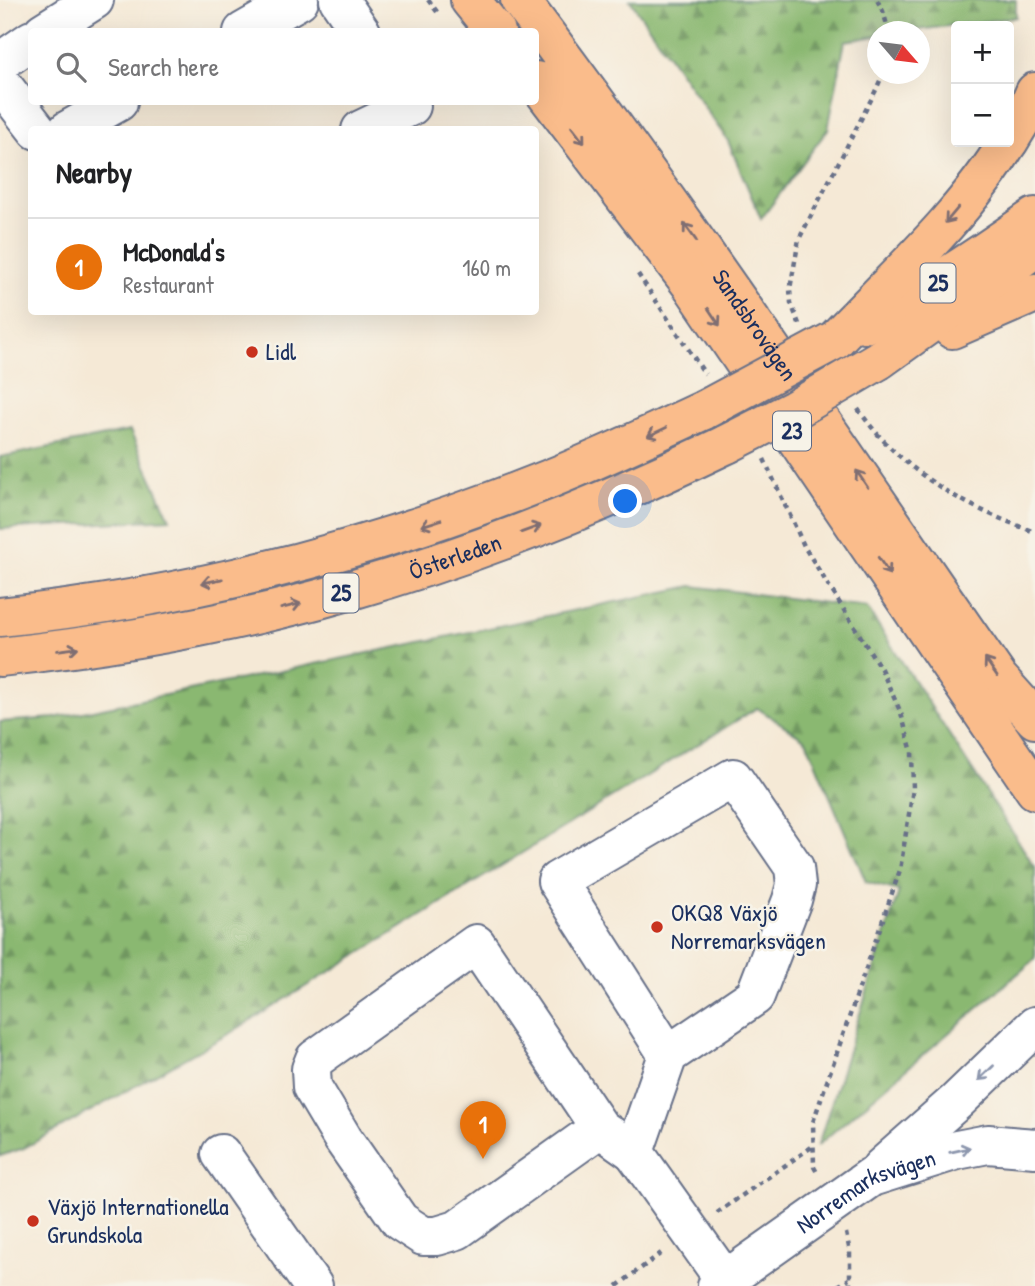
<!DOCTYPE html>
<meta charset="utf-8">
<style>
body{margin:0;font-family:"Patrick Hand",sans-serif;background:#f6f6f6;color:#202124}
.controls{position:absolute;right:21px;top:21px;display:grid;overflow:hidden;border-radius:7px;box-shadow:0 7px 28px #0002}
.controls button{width:63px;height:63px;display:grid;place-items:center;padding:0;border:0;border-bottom:2px solid #e0e0e0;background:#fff;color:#202124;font:35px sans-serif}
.compass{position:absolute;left:867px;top:21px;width:63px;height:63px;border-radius:50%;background:#fff;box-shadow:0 7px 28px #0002;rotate:118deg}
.you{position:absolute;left:626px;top:502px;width:24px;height:24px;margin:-18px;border:5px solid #fff;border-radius:50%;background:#1a73e8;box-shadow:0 0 0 10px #1a73e833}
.badge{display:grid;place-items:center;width:46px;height:46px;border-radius:50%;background:#1a73e8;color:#fff;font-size:23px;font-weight:700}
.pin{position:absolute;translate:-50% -58px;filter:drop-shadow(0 2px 4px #0008)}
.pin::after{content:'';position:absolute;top:37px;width:24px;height:21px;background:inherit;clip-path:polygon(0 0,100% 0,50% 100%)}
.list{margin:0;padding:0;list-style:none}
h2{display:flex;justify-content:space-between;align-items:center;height:91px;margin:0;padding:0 28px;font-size:30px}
h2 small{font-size:23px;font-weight:400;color:#757577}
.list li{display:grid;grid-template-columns:46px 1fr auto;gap:21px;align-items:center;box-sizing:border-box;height:98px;padding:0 28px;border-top:2px solid #e0e0e0}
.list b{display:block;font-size:26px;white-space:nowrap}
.list p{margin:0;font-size:23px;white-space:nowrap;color:#757577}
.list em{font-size:23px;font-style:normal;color:#757577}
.icon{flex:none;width:38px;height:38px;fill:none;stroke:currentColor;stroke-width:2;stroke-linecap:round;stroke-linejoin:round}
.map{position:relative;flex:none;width:1035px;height:1286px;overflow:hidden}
.search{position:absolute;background:#fff;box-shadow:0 7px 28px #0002;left:28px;top:28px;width:511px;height:77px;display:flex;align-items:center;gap:18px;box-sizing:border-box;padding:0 24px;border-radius:7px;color:#757577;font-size:26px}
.panel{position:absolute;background:#fff;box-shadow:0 7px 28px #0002;left:28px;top:126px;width:511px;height:189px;border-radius:7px}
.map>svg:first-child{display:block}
</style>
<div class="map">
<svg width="1035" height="1286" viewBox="0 0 1035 1286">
<defs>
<pattern id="forest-firs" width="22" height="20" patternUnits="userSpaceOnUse" patternTransform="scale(1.75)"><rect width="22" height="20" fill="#8ab871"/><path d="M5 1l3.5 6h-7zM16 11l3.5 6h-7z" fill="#709660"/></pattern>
</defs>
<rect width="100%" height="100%" fill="#f7f3e8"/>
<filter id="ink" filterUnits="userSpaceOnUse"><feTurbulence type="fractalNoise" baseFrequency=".0143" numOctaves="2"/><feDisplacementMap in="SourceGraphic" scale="14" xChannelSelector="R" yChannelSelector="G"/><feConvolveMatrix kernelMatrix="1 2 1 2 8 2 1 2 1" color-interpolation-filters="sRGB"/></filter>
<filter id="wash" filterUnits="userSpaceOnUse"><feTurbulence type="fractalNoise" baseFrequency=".00686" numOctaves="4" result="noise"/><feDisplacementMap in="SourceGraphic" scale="28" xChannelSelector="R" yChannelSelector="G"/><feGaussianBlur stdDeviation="1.57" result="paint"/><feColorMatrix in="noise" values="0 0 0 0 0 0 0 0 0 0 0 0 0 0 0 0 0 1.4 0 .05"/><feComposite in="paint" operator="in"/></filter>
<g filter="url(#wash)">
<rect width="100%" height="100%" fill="#f5e9d6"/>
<!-- forest -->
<path fill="url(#forest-firs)" stroke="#527468" stroke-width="2" d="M630 0H1016V17L911 31 878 32 877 36 845 41 828 129 761 219 728 141Z
M130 431 170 519 0 529V457Z
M692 586 867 608 1035 867V959L818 1145 899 891 866 882 806 740 757 708 232 1032 24 1148 0 1156V722L54 718Z"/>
</g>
<g filter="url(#ink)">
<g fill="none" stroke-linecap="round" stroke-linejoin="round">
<defs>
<g id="minor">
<path d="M339 0 361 32"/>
<path d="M43 32 94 0"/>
<path d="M243 32 299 0"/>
<path d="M0 62 32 40"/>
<path d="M0 82 37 130"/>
<path d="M68 130 118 102"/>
<path d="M361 130 411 106"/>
<path d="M668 1055 557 881 733 778 794 867 796 885 792 900 755 996 668 1055 634 1152 729 1286"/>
<path d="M600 1128 457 1230 437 1236H423L400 1221 343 1139 312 1087 311 1069 315 1059 476 944 600 1128 634 1152"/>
<path d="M221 1154 313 1286"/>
<path d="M881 1168 957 1101 1035 1026"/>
<path id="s1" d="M717 1286 871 1177 957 1150 988 1144 1035 1148"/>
</g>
<g id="major">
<path d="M470 0 496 32"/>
<path id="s2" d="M520 0C687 221 841 451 999 679L1035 719"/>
<path d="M536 81 693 287 1035 790"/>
</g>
<g id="highway">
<path d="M1009 141 1026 113 1035 92"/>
<path d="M865 324C924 293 980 256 1035 217"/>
<path d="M952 329 1035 293"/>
<path d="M835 340C895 277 963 216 1008 142"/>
<path d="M879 360 1031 251"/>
<path d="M0 617C182 598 364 552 534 485 592 463 648 436 704 410"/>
<path id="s3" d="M0 657C117 644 234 624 348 591 478 554 605 503 727 444"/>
</g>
</defs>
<!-- minor casing -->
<use href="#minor" stroke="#677088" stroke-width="42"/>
<!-- major casing -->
<use href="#major" stroke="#677088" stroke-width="42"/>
<!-- highway casing -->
<use href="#highway" stroke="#677088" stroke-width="42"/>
<!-- path -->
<path stroke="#677088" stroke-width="4.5" stroke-dasharray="5 5" stroke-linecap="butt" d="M428 0 438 13
M877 0 883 11 889 32
M638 274 705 374
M799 324 791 303 790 289 799 239 875 92 883 74
M858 409C902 472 964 507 1035 532
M764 459 805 548 881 669 901 713 912 752 913 789 900 870 813 1122 814 1167 818 1174
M717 1213 813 1146
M846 1233 850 1252V1286
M617 1286 664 1251
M838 1286 849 1279"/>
<!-- minor -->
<use href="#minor" stroke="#fff" stroke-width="38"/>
<!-- major -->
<use href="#major" stroke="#fabc8b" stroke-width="38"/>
<!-- highway -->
<use href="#highway" stroke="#fabc8b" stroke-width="38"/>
<defs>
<path id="highway-bridge" d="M704 410 835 340
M727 444 794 410 879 360"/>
</defs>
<!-- highway-bridge casing -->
<use href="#highway-bridge" stroke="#677088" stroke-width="42" stroke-linecap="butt"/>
<!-- highway-bridge -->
<use href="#highway-bridge" stroke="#fabc8b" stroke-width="38"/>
</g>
<!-- one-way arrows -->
<defs><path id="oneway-shaft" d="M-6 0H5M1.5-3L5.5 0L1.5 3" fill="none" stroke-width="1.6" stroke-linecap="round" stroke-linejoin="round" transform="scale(1.75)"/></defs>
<g stroke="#7f6e72">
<use href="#oneway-shaft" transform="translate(578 135) rotate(52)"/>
<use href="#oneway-shaft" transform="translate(952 215) rotate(130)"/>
<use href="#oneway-shaft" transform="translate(690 232) rotate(-126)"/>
<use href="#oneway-shaft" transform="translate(714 317) rotate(56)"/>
<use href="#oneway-shaft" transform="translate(657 432) rotate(155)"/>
<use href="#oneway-shaft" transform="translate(862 479) rotate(-124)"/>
<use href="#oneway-shaft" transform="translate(431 523) rotate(162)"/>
<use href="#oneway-shaft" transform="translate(531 529) rotate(-20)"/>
<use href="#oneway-shaft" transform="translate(884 566) rotate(56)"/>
<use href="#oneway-shaft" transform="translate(212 581) rotate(168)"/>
<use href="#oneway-shaft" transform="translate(291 606) rotate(-14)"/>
<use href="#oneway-shaft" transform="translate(68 649) rotate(-8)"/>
<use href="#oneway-shaft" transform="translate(991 667) rotate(-125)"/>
</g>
<g stroke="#8d97ae">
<use href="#oneway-shaft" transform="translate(986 1073) rotate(136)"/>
<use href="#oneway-shaft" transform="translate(960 1150) rotate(-13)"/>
</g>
</g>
<!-- markers -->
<g fill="#c8321e" stroke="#f7f3e8" stroke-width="2.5">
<circle cx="252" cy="352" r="7"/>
<circle cx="657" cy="927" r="7"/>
<circle cx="33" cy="1221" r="7"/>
</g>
<g text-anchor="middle" stroke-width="5" stroke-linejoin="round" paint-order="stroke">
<!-- shield labels -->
<g fill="#f7f3e8" stroke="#5d6a87" stroke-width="2">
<rect x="920.5" y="263.5" width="35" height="39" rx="5"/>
<rect x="773" y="411.5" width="38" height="39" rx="5"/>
<rect x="323.5" y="573.5" width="35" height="39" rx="5"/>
</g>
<g font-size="23" font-weight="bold" fill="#1b2f5e">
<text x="938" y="291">25</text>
<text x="792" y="439">23</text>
<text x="341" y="601">25</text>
</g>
<!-- street labels -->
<g font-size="24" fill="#1b2f5e" stroke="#f7f3e8">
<text dy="8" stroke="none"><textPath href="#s2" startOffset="401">Sandsbrovägen</textPath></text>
<text dy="8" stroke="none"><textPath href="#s3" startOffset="467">Österleden</textPath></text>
<text dy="8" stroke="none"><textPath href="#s1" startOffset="178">Norremarksvägen</textPath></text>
</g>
<!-- poi labels -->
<g font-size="24" fill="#1b2f5e" stroke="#f7f3e8" text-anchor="start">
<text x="266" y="360">Lidl</text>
<text x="671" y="921">OKQ8 Växjö<tspan x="671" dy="28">Norremarksvägen</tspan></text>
<text x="47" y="1215">Växjö Internationella<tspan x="47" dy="28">Grundskola</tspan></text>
</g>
</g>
</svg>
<div class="controls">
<button>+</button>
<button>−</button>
</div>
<svg class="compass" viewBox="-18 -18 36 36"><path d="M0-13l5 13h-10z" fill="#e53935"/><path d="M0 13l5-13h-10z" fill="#757577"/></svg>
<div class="you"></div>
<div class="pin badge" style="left:483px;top:1159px;background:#e8710a">1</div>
<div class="search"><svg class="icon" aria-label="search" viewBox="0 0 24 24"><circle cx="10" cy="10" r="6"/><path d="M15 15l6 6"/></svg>Search here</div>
<section class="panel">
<h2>Nearby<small></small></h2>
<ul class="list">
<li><span class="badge" style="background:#e8710a">1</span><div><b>McDonald's</b><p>Restaurant</p></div><em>160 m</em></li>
</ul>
</section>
</div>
